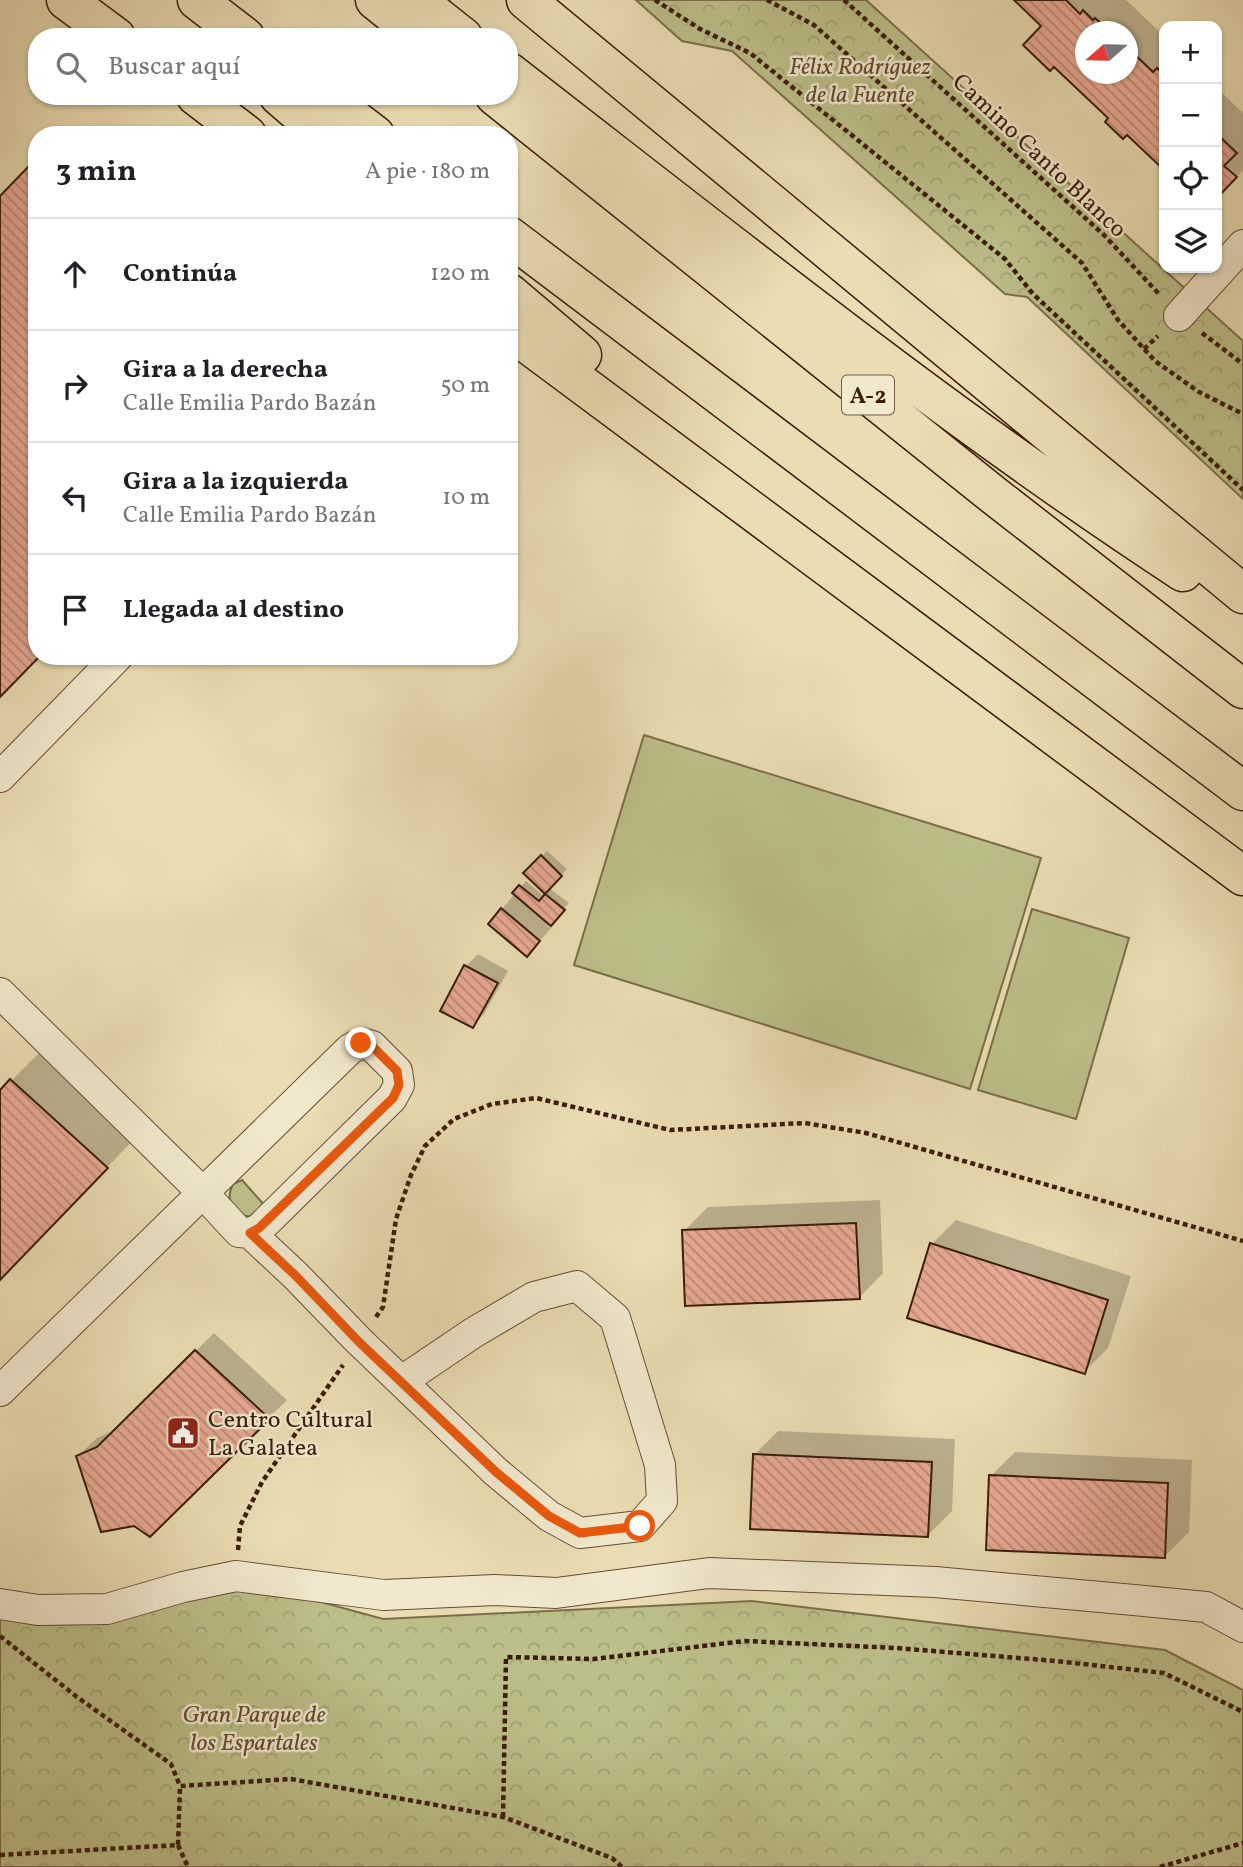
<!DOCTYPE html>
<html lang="es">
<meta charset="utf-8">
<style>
body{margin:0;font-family:Vollkorn,serif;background:#f6f6f6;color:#202124}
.controls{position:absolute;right:21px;top:21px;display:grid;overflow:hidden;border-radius:14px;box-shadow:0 2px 5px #0004}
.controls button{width:63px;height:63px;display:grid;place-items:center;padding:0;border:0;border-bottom:2px solid #e0e0e0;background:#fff;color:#202124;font:35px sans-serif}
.compass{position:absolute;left:1075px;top:21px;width:63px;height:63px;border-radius:50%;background:#fff;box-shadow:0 2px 5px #0004;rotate:250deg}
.stop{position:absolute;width:21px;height:21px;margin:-16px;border:5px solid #ea580c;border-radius:50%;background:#fff}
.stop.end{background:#ea580c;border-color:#fff;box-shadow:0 2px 7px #0008}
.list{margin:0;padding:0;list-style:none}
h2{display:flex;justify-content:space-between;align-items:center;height:91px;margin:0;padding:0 28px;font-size:30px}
h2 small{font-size:23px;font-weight:400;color:#757577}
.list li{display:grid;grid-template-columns:46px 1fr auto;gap:21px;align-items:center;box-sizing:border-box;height:112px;padding:0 28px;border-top:2px solid #e0e0e0}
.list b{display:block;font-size:26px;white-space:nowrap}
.list p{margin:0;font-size:23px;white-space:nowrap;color:#757577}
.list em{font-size:23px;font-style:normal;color:#757577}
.icon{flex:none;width:38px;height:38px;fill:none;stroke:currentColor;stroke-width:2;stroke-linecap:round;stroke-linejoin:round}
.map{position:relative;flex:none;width:1243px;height:1867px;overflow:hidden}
.search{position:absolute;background:#fff;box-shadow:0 2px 5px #0004;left:28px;top:28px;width:490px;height:77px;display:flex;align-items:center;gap:18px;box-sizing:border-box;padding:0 24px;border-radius:28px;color:#757577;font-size:26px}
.panel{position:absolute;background:#fff;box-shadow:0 2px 5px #0004;left:28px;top:126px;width:490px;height:539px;border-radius:28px}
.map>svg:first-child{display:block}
</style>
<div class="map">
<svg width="1243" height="1867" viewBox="0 0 1243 1867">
<defs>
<pattern id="park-crowns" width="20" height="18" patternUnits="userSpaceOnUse" patternTransform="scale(1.75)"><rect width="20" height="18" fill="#bcbf89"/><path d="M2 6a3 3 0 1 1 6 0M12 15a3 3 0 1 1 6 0" fill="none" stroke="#a2a475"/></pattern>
<pattern id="building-back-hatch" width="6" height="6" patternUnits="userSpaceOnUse" patternTransform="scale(1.75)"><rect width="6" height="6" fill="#e8a993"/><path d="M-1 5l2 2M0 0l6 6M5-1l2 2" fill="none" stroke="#bd8976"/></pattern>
</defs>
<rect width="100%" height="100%" fill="#eaddb3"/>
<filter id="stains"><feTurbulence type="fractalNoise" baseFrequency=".00286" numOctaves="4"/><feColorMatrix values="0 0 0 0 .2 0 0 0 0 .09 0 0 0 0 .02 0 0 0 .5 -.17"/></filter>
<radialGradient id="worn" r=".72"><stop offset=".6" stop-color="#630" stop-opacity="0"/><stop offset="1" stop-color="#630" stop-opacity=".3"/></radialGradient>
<!-- green -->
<path fill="#bcbf89" stroke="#7b6e4a" stroke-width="2" d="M644 735 1041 858 970 1089 574 965Z
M1032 909 1129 938 1076 1119 978 1090Z
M242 1180 267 1208 254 1217 240 1215C230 1203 226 1199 233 1184Z"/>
<!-- park -->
<path fill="url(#park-crowns)" stroke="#7b6e4a" stroke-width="2" d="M636 0H866L1243 341V499L1027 297 1005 294 732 51 682 41Z
M263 1586 383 1619 752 1601 1165 1650 1243 1690V1867H0V1612L180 1598Z"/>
<!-- shadow -->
<path fill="#0003" fill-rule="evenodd" d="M1017 0H1126L1164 36V167L1110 118 1043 26ZM1086 32H1128V74H1086Z
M1217 88 1243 113V170L1217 197Z
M37 161V656L0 695V198Z
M547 851 567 869 549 888 569 903 548 926 551 928 539 942 490 923 526 881 545 897 548 894 525 873Z
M478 954 508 971 484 1014 472 1026 466 966Z
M46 1046 140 1133 0 1279V1092Z
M880 1200 883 1273 859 1298 684 1231 708 1207Z
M956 1220 1131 1276 1108 1348 1084 1372 932 1244Z
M214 1333 287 1400 150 1535 135 1525 78 1456 97 1438 117 1429Z
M778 1431 955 1439 952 1511 928 1535 754 1455Z
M1015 1452 1192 1460 1189 1532 1165 1556 991 1476Z"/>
<!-- building -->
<path fill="url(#building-back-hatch)" stroke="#3a1c0b" stroke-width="2" d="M1014 0H1066L1080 14 1083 10 1093 20 1095 18 1110 32H1086V74H1128V48L1153 72 1157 68 1164 75V170L1127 135 1123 139 1105 122 1108 118 1054 67 1050 71 1023 45 1041 26Z
M1217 134 1237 153 1224 166 1237 177 1217 198Z
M28 167 37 173V656H40L0 697V196Z
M541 855 562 876 545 894 523 873Z
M519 885 539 901 545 894 565 910 551 926 512 893Z
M501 908 540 941 527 957 488 924Z
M464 965 498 983 473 1028 440 1011Z
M10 1079 108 1168 0 1280V1090Z
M856 1223 860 1299 685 1306 682 1230Z
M930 1243 1108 1300 1085 1374 907 1318Z
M195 1350 270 1419 150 1537 134 1526 101 1532 76 1456 97 1447Z
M753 1454 932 1462 928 1537 750 1529Z
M989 1475 1168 1483 1165 1558 986 1550Z"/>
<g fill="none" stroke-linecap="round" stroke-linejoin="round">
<defs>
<path id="minor" d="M1179 316 1243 245
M0 777 118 656
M0 993 202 1192 239 1232 250 1233 259 1229 392 1098 399 1085 397 1071 372 1046 361 1043 350 1049 0 1391
M250 1233 296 1276 359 1341 496 1472 549 1516 580 1533 640 1526 662 1501 660 1465 615 1318 577 1286 534 1297 473 1333 402 1381
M0 1604 38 1610 107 1609 183 1587 236 1576 384 1595 495 1590 556 1593 709 1573 935 1582 1134 1600 1206 1607 1243 1627"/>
<path id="highway" d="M66 0 116 37
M197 0 245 37
M375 0 421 37
M411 0 429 10 463 37
M526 0 1243 594
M509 72C730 243 949 419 1183 572
M196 96 247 135
M279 96 324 135
M324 96 375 135
M495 96 996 497 1243 689
M509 236 1243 791
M509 293 582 355
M509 330 1243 876"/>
</defs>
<!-- minor casing -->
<use href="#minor" stroke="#664c35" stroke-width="32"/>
<!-- highway casing -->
<use href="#highway" stroke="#3a1c0b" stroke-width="41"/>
<!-- path -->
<path stroke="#3a1c0b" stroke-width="4.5" stroke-dasharray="5 3.5" stroke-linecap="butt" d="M655 0 700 29 750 53 1005 259 1033 294 1243 490
M767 0 814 25 1082 263 1118 320 1155 361 1199 392 1243 414
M844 0 1104 235 1159 294
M1202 333 1243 364
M1144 349 1158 336
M376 1317 383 1307 396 1219 411 1175 425 1146 454 1119 492 1104 536 1098 670 1130 805 1123 866 1133 1243 1241
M238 1550 240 1526 262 1482 343 1365
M0 1636 77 1697 171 1764 180 1786
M503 1817 506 1657 594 1659 745 1641 896 1648 1056 1661 1164 1673 1243 1712
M178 1845 188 1867
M0 1855 178 1845 180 1786 291 1779 503 1817 612 1858 622 1867
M1160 1867 1243 1843"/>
<!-- minor -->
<use href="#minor" stroke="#f1e9ce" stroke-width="30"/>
<!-- highway -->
<use href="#highway" stroke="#eaddb3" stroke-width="38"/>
</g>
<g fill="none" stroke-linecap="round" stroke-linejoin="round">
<!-- route -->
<path stroke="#ea580c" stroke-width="9" d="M361 1043 372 1046 397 1071 399 1085 393 1098 259 1228 250 1233 296 1276 359 1342 496 1472 549 1516 580 1533 640 1526"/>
</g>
<!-- icons -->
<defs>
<symbol id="civic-square" viewBox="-11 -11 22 22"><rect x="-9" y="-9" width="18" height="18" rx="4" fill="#8f2418" stroke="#f1e9ce"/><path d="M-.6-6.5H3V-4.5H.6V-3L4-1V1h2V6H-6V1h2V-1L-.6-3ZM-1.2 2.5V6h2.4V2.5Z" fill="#fff"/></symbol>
</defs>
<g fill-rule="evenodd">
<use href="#civic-square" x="164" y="1414" width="38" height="38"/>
</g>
<g text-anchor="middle" stroke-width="5" stroke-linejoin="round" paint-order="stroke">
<!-- shield labels -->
<rect fill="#f1e9ce" stroke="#715a46" stroke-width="2" x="842" y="375.5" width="52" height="39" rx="5"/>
<g font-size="23" font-weight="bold" fill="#3a1c0b">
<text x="868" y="403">A-2</text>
</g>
<!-- park labels -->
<g font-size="24" font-style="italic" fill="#614d31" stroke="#f1e9ce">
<text x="860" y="74">Félix Rodríguez<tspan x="860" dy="28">de la Fuente</tspan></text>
<text x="254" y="1722">Gran Parque de<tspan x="254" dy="28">los Espartales</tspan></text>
</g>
<!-- street labels -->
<g font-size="24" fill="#3a1c0b" stroke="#f1e9ce">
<text transform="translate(1040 155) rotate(43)" y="8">Camino Canto Blanco</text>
</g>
<!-- poi labels -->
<g font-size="24" fill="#3a1c0b" stroke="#f1e9ce" text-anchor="start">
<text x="208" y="1427">Centro Cultural<tspan x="208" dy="28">La Galatea</tspan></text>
</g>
</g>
<rect width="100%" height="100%" filter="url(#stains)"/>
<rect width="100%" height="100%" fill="url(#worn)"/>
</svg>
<div class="controls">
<button>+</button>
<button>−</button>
<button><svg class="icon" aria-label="locate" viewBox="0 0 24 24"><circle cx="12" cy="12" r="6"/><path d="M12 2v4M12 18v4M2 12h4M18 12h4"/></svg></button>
<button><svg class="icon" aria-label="layers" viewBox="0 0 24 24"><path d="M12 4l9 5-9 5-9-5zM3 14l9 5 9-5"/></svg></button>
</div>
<svg class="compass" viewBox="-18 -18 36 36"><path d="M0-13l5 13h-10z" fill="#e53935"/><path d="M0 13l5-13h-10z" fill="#757577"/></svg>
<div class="stop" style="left:640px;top:1526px"></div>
<div class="stop end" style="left:361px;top:1043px"></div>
<div class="search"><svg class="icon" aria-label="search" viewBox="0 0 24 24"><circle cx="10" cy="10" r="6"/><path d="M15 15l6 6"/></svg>Buscar aquí</div>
<section class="panel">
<h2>3 min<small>A pie · 180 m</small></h2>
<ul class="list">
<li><svg class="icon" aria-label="ahead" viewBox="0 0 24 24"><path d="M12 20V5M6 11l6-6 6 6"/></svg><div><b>Continúa</b></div><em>120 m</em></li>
<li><svg class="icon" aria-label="right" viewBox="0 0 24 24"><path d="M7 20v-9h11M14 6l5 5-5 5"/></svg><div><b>Gira a la derecha</b><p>Calle Emilia Pardo Bazán</p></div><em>50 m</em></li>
<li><svg class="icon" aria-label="left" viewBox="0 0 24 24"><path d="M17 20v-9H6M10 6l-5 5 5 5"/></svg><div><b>Gira a la izquierda</b><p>Calle Emilia Pardo Bazán</p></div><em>10 m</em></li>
<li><svg class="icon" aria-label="arrive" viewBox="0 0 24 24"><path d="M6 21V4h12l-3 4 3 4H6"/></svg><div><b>Llegada al destino</b></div></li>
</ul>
</section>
</div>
